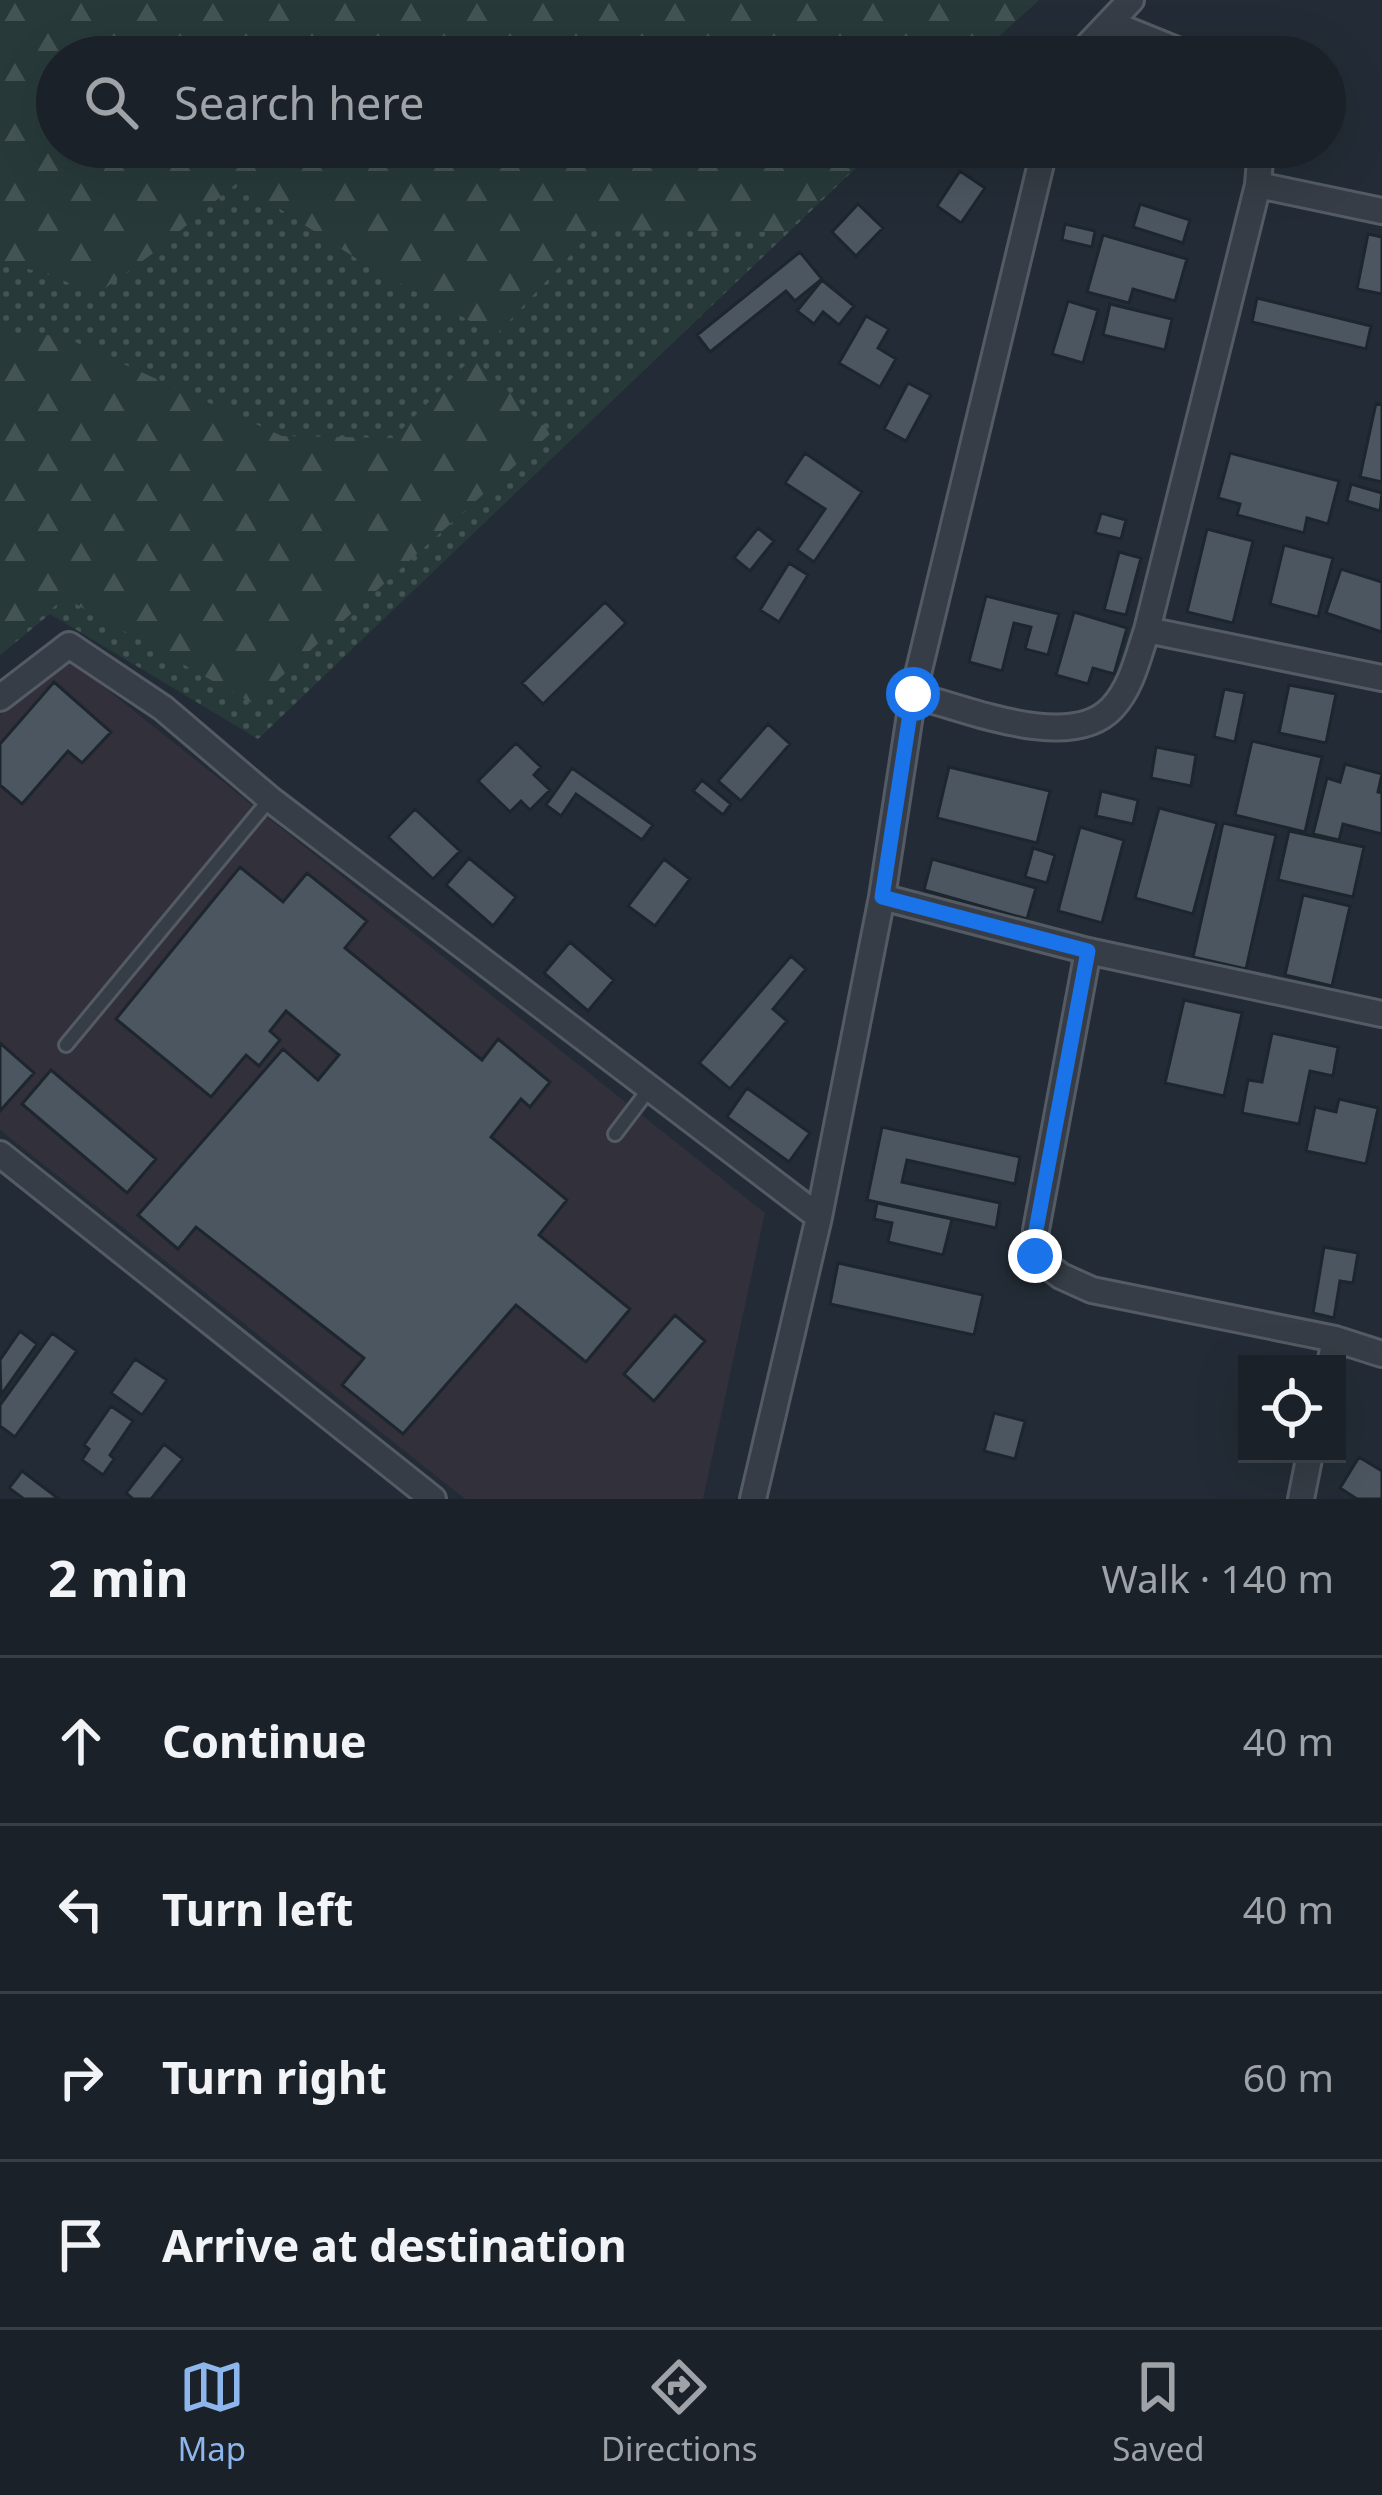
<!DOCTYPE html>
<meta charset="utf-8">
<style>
body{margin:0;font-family:"Noto Sans",sans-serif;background:#272e34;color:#f1f3f6}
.controls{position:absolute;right:36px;bottom:36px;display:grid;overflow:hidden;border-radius:0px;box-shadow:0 12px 48px #0002}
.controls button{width:108px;height:108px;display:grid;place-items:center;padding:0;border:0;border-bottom:3px solid #383e45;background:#1a2128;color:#f1f3f6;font:60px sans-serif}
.stop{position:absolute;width:36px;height:36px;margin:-27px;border:9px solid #1a73e8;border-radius:50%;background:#fff}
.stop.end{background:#1a73e8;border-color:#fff;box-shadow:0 3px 12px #0008}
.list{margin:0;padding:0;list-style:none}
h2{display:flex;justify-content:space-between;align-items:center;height:156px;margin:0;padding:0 48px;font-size:51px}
h2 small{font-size:39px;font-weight:400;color:#9fa3a8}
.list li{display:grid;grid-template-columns:78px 1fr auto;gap:36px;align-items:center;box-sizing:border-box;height:168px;padding:0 48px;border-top:3px solid #383e45}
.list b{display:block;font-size:45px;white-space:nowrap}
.list em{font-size:39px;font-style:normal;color:#9fa3a8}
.icon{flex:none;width:66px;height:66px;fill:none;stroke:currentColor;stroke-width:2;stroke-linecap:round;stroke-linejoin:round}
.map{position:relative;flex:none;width:1382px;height:1499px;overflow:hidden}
.search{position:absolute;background:#1a2128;box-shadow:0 12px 48px #0002;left:36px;right:36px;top:36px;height:132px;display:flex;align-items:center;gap:30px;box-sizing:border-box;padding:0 42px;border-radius:66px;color:#9fa3a8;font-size:45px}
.sheet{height:828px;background:#1a2128}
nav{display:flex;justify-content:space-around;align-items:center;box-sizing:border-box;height:168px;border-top:3px solid #383e45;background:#1a2128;font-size:33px;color:#9fa3a8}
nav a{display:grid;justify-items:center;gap:6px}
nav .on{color:#8cb6ec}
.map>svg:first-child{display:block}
</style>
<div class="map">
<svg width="1382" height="1499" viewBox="0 0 1382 1499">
<defs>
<pattern id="grass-dots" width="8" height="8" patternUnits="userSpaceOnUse" patternTransform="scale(3)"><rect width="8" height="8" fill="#273a39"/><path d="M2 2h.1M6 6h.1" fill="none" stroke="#445454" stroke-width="1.8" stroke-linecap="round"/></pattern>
<pattern id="forest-firs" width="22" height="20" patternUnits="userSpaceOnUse" patternTransform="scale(3)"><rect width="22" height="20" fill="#273a39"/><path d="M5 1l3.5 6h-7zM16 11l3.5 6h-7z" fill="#445454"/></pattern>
</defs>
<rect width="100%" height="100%" fill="#232c36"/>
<!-- medical -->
<path fill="#31303b" d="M70 660 765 1213 703 1499H465L0 1130V715Z"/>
<!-- grass -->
<path fill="url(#grass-dots)" d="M0 0H1039L976 57H57V147H878L258 739 50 614 0 655Z"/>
<!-- forest -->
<path fill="url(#forest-firs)" d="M0 0H1039L976 57H57V147H878L785 232 594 230 496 335 371 268 238 182 156 251 97 294 44 273 0 262Z
M0 332 62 336 282 436 393 438 473 357 551 433 252 703 65 598 0 650Z"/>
<!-- building -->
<path fill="#4b5661" stroke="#1d252d" stroke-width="3" d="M960 171 985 188 961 223 937 206Z
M858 204 883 228 856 256 832 232Z
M1140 204 1190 220 1183 243 1133 227Z
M1065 224 1095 231 1092 247 1062 240Z
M1368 234 1382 237V294L1357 289Z
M1103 235 1187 259 1175 301 1133 289 1129 303 1087 292Z
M800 252 822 279 795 301 786 291 710 352 697 335Z
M822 280 854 306 839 325 823 312 814 324 797 311Z
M1257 298 1371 326 1366 349 1252 322Z
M1068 301 1098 310 1083 363 1052 354Z
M1110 304 1172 319 1165 350 1103 335Z
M866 316 889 329 878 348 896 359 880 387 839 363Z
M908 383 931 395 906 441 884 429Z
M1376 403 1382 405V482L1360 477Z
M805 453 862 492 814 562 797 550 825 509 785 483Z
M1230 453 1339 481 1328 524 1307 518 1304 533 1237 515 1240 504 1218 498Z
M1351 484 1382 493 1380 511 1347 501Z
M1101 513 1126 520 1121 539 1095 533Z
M758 528 774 541 750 571 734 558Z
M1207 529 1253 541 1233 623 1187 612Z
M1284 545 1333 558 1318 617 1270 604Z
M1119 552 1141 558 1126 615 1104 610Z
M789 563 808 575 779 622 760 610Z
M1341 569 1382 582V632L1326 613Z
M986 596 1059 614 1048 655 1025 649 1031 627 1014 623 1002 671 969 662Z
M605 602 626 623 543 704 522 683Z
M1074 612 1127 628 1114 674 1093 668 1088 684 1056 675Z
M54 682 111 732 82 763 68 751 22 804 0 785V744Z
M1289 685 1336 694 1326 743 1279 733Z
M1224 689 1245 693 1235 742 1214 737Z
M768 724 790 744 741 801 718 781Z
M1252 741 1322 757 1305 832 1235 815Z
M516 743 541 767 534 775 550 790 530 810 521 801 510 812 478 781Z
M1156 747 1196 755 1191 786 1151 778Z
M1345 764 1382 774 1378 792 1382 793V834L1343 824 1339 840 1313 834 1327 778 1340 782Z
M949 767 1050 791 1037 843 937 818Z
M572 768 653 825 642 840 576 794 561 816 546 805Z
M702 780 731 804 723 815 693 791Z
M1101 791 1138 800 1133 824 1096 816Z
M1159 808 1217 823 1193 914 1135 898Z
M415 809 460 851 433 879 388 837Z
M1223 823 1276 835 1246 969 1193 957Z
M1080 827 1124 840 1102 923 1058 911Z
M1289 831 1364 847 1353 897 1278 880Z
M1033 848 1055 855 1047 883 1025 877Z
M469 858 516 897 493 926 446 885Z
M664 859 690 879 655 926 628 906Z
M932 859 1036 888 1027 919 924 890Z
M240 867 283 902 307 873 367 921 345 948 482 1060 498 1039 550 1082 530 1107 521 1099 491 1137 567 1200 539 1235 630 1309 586 1362 516 1305 403 1434 342 1385 364 1358 196 1227 178 1249 138 1215 283 1049 318 1080 339 1055 286 1011 270 1031 280 1040 259 1066 246 1055 211 1097 116 1019Z
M1303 895 1350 906 1332 986 1285 975Z
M570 942 614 980 588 1011 544 973Z
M791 956 806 969 773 1009 787 1021 730 1089 699 1063Z
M1184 1000 1242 1013 1224 1096 1165 1083Z
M1272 1033 1338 1047 1333 1076 1310 1071 1299 1124 1242 1113 1248 1080 1262 1082Z
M0 1043 34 1073 0 1111Z
M51 1070 156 1159 127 1193 22 1104Z
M747 1088 810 1133 789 1162 727 1117Z
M1339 1099 1378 1108 1366 1164 1306 1151 1315 1107 1336 1112Z
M882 1127 1020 1157 1015 1184 907 1160 902 1182 1000 1203 996 1228 867 1200Z
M877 1203 952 1219 943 1255 888 1242 892 1223 874 1219Z
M1324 1247 1358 1253 1353 1283 1340 1281 1334 1318 1313 1313Z
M838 1263 983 1295 974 1335 830 1304Z
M675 1315 705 1341 654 1401 624 1374Z
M20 1331 37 1344 1 1395 0 1360Z
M52 1333 77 1351 15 1437 0 1426V1405Z
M135 1359 167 1380 142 1415 111 1393Z
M111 1406 133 1421 110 1455 114 1459 103 1475 82 1460 89 1449 84 1445Z
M994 1413 1025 1421 1015 1459 984 1451Z
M164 1444 183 1459 151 1499H133L126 1493Z
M1359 1457 1382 1471V1499H1357L1340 1488Z
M22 1471 59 1499H24L9 1488Z"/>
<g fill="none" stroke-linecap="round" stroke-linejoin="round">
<defs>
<path id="lane" d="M66 1045 270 799
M615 1134 650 1088"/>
<path id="street" d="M1110 23 1194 57
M1077 57 1131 0
M1258 185 1382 211
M1147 630 1382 678
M913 695C965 708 1070 753 1112 708 1132 687 1138 656 1147 630L1258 185 1261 147
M0 698 69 645 163 708 270 799 819 1217
M882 897 1088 951 1382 1014
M1088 951 1036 1230 1035 1256 1061 1276 1092 1290 1335 1339 1382 1354
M0 1154 433 1499
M1330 1364 1335 1339
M753 1499 819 1217 882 897 913 695 1045 147
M1301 1499 1310 1454"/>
</defs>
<!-- lane casing -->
<use href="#lane" stroke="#545b64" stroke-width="18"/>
<!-- street casing -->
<use href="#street" stroke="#545b64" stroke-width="30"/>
<!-- lane -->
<use href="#lane" stroke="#363d46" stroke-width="12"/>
<!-- street -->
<use href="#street" stroke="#363d46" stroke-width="24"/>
</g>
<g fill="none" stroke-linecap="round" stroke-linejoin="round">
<!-- route -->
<path stroke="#1a73e8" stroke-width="15" d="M913 694 882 897 1088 951 1036 1230 1035 1256"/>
</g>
</svg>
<div class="controls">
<button><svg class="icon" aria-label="locate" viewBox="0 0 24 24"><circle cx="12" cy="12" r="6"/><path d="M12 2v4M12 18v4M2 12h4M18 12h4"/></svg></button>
</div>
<div class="stop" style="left:913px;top:694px"></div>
<div class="stop end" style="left:1035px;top:1256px"></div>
<div class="search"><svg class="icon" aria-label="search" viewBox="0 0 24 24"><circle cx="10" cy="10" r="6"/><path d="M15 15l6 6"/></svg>Search here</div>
</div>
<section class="sheet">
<h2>2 min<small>Walk · 140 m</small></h2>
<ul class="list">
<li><svg class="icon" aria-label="ahead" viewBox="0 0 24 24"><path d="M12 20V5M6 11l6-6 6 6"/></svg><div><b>Continue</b></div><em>40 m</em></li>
<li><svg class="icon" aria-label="left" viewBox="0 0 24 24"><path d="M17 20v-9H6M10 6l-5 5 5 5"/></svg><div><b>Turn left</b></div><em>40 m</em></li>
<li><svg class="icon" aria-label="right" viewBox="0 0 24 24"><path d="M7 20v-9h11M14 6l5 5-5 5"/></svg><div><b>Turn right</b></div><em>60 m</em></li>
<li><svg class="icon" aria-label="arrive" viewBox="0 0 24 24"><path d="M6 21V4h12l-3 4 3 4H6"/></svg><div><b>Arrive at destination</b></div></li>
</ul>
</section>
<nav>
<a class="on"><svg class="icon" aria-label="map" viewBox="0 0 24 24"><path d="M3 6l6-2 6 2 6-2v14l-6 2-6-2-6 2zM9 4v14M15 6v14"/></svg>Map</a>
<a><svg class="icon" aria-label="directions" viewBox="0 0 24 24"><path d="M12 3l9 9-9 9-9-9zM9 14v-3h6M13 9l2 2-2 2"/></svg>Directions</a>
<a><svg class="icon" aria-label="saved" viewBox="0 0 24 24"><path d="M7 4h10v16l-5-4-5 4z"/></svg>Saved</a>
</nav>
